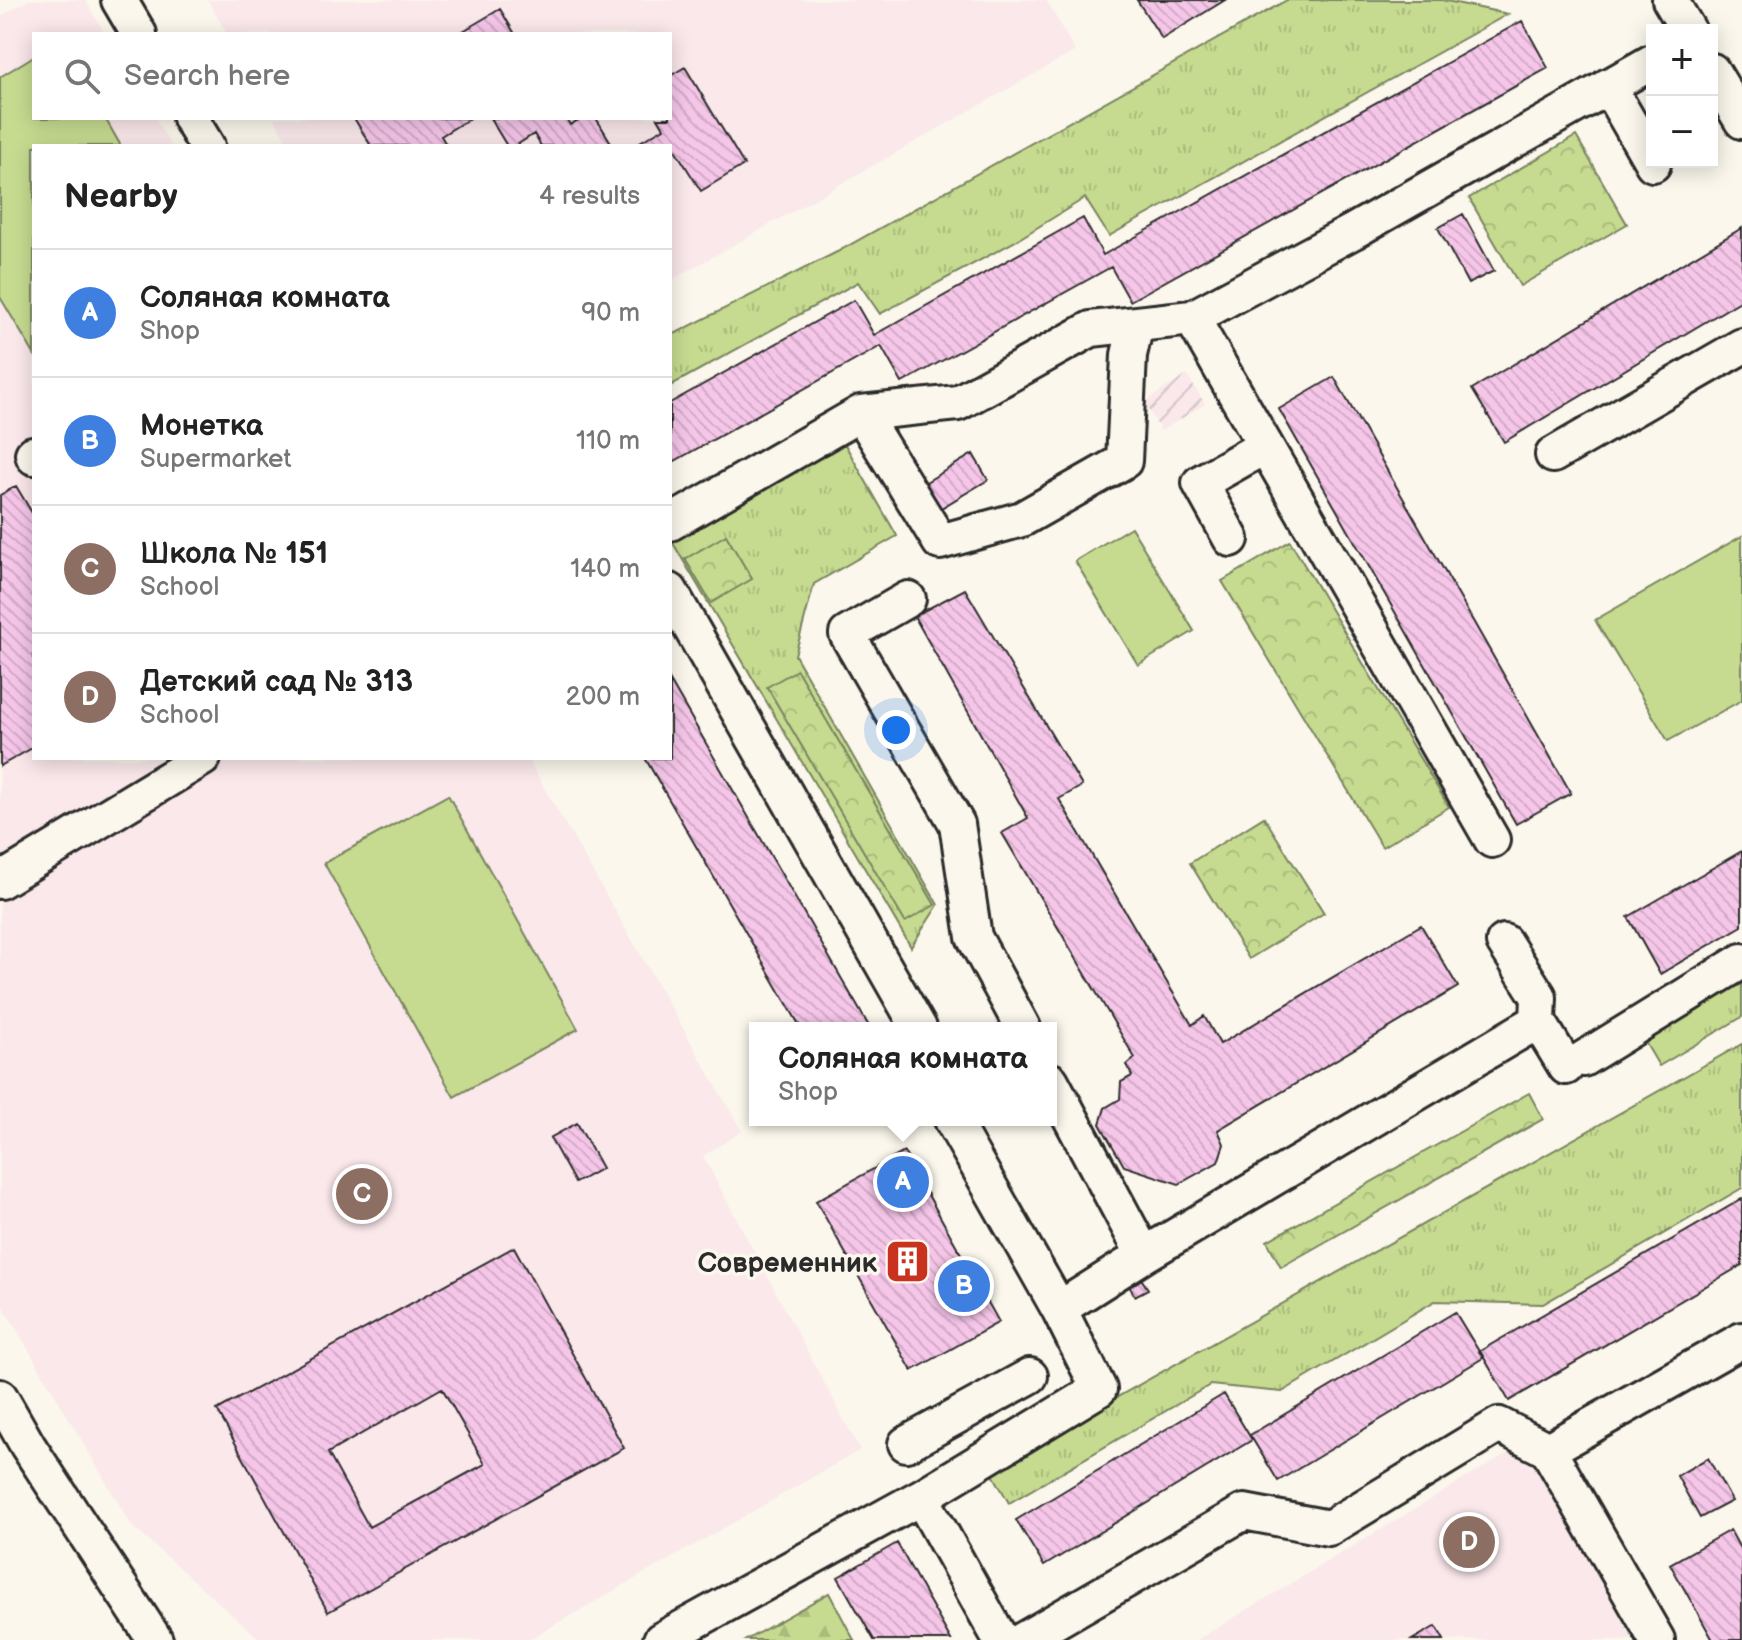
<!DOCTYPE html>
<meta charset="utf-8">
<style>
body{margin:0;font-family:"Balsamiq Sans",sans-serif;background:#f6f6f6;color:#222}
.controls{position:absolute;right:24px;top:24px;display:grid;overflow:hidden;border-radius:0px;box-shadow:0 4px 20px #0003}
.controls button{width:72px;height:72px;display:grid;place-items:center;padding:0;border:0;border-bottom:2px solid #e0e0e0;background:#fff;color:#222;font:40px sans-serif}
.you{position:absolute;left:896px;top:730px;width:28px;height:28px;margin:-20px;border:6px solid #fff;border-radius:50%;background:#1a73e8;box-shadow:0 0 0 12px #1a73e833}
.badge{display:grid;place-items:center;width:52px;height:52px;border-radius:50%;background:#ea580c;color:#fff;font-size:26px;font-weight:700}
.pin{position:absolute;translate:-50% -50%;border:4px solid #fff;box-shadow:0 2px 8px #0006}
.popup{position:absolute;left:749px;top:1022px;width:308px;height:104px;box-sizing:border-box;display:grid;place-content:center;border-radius:0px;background:#fff;filter:drop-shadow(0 2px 6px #0005);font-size:26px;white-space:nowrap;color:#767676}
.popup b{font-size:30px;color:#222}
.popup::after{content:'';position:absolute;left:50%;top:100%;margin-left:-16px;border:16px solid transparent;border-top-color:#fff}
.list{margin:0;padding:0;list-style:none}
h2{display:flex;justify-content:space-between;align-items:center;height:104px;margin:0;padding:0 32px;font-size:34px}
h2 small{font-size:26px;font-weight:400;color:#767676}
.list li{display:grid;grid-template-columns:52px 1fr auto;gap:24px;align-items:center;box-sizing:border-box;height:128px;padding:0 32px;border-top:2px solid #e0e0e0}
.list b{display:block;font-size:30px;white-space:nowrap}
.list p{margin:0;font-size:26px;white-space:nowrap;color:#767676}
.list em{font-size:26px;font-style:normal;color:#767676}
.icon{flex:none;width:44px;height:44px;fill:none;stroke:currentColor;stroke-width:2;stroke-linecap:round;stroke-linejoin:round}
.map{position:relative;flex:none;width:1742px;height:1640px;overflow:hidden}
.search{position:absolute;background:#fff;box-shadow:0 4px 20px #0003;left:32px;top:32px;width:640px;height:88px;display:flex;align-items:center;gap:20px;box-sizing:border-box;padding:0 28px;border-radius:0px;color:#767676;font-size:30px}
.panel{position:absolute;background:#fff;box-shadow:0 4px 20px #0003;left:32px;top:144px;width:640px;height:616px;border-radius:0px}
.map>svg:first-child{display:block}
</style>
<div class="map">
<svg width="1742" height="1640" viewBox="0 0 1742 1640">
<defs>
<pattern id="industrial-furrows" width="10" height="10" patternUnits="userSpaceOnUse" patternTransform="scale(2)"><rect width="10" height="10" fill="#fae8eb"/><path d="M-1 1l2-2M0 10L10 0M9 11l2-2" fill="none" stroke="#d6c7ca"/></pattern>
<pattern id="grass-tufts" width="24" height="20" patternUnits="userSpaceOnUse" patternTransform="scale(2)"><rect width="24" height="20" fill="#c6db90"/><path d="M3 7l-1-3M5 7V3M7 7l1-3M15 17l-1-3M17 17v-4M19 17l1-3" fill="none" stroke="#aabc7c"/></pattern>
<pattern id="forest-firs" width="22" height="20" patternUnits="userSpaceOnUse" patternTransform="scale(2)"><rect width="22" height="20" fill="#c6db90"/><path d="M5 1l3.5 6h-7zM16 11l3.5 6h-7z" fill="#aabc7c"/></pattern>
<pattern id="park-crowns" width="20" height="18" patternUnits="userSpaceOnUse" patternTransform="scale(2)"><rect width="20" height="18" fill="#c6db90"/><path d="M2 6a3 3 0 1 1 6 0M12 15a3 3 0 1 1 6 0" fill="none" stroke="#aabc7c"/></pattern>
<pattern id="building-back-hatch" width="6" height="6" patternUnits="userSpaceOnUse" patternTransform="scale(2)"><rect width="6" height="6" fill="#f6c6e9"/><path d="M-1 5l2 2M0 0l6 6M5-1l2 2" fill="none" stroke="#d3aac8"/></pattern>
</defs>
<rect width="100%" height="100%" fill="#fbf7ec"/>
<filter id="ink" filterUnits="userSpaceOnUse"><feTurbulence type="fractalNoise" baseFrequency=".0125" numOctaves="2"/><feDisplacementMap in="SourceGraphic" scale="16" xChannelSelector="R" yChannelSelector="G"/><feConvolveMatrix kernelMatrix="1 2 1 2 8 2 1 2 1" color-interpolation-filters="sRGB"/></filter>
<g filter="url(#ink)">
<!-- built -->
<path fill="#fae8eb" d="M29 0H85L105 34H34V118H155L171 146H34V758H527L742 1131 703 1156 860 1450 528 1640H261L132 1526 0 1301V17Z
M208 0H1046L1075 51 670 281V146H289L274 118H670V34H227Z
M1523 1444 1633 1640H1197Z"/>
<!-- industrial -->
<path fill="url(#industrial-furrows)" d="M1187 375 1205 404 1161 431 1144 402Z"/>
<!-- grass -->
<path fill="url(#grass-tufts)" stroke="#78835e" stroke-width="2" d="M1287 0H1442L1508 14 1109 236 1085 198 1014 242 880 314 858 282 670 386V336L837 252Z
M839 434 897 536 814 584 795 655 938 905 911 947 670 538Z
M1742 977V1017L1659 1066 1642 1037Z
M1742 1044V1188L1543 1304 1435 1301 1282 1392 1210 1385 1009 1503 990 1469Z"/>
<!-- forest -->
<path fill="url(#forest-firs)" stroke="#78835e" stroke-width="2" d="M829 1593 854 1640H746Z"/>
<!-- park -->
<path fill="url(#park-crowns)" stroke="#78835e" stroke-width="2" d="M1576 136 1627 224 1520 286 1469 198Z
M726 535 752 579 711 603 685 559Z
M1290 541 1449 807 1382 847 1222 581Z
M797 670 935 905 905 922 767 687Z
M1264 817 1324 913 1249 959 1190 863Z
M1529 1093 1543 1119 1281 1267 1267 1241Z"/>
<!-- pitch -->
<path fill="#c6db90" stroke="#78835e" stroke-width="2" d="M34 56V118H105L121 146H34V354L0 297V77Z
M1131 527 1194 631 1138 665 1075 561Z
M1742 536V700L1668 741 1595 620Z
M448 795 578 1029 454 1097 324 863Z"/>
<!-- building -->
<path fill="url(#building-back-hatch)" stroke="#2b2b2b" stroke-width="2" fill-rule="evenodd" d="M1137 0H1225L1162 39Z
M500 9 515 34H458Z
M1522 21 1548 68 1130 301 1111 267 902 383 881 346 673 462 670 457V403L854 300 874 335 1083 218 1103 255Z
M685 67 744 165 701 191 674 148 670 150V146H633L664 128 658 118H670V76Z
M354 118H470L441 136 447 146H371Z
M490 118H566L570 125 582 118H596L613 146H541L534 134 515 146H507Z
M1463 214 1494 271 1468 284 1438 228Z
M1742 228V300L1504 442 1472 389Z
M1334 377 1571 793 1516 824 1279 409Z
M973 454 988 480 936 511 921 485Z
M16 486 34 516V747L0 766V495Z
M965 589 1082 786 1059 799 1192 1025 1204 1016 1220 1044 1421 925 1458 987 1218 1130 1224 1144 1218 1162 1179 1184 1124 1166 1100 1124 1105 1108 1120 1099 1121 1082 1132 1076 1127 1065 1135 1058 1002 833 1028 818 914 616Z
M670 681 790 889 870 1028H801L645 758H670Z
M1742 851V926L1660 974 1628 917Z
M577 1123 602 1168 575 1183 550 1138Z
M904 1152 999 1322 912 1371 816 1201Z
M1742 1199V1265L1509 1401 1480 1351Z
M514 1247 624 1448 328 1612 217 1410ZM442 1388 485 1464 369 1527 328 1453Z
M1140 1277 1148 1289 1135 1296 1128 1284Z
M1455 1312 1483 1358 1278 1481 1250 1435Z
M1224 1394 1252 1440 1044 1566 1016 1520Z
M1708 1458 1732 1501 1700 1518 1677 1476Z
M1730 1530 1742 1552V1640H1713L1670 1564Z
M897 1543 927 1597 951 1640H874L838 1577Z
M1436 1626 1444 1640H1412Z"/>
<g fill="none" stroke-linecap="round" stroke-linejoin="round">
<defs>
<path id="minor" d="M119 0 139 34
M1670 0 1688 30
M1712 71 1742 121
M1608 86 1653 164
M190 118 207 146
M1192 318 1492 840
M861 413 940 542 1022 519 1124 461 1129 355 1136 324
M33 454 34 457
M1553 455 1742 346
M670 523 861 413 958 403 1091 329 1192 318 1352 232 1652 62
M1231 539 1200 483 1265 446
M670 591 919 1028
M908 599 847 634 957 824 974 937 1023 1028
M0 881 203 758
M1538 1021 1566 1067
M1583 1059 1742 961
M1051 1081 1144 1255
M1059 1309 1144 1255 1538 1021 1539 997 1504 942
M0 1397 28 1446 155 1640
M906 1444 1030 1376
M1548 1450 1657 1640
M921 1497 1001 1640
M661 1640 921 1497 1099 1389 1059 1309 952 1120
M1023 1640 1244 1512 1329 1528 1499 1425 1548 1450 1742 1340"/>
</defs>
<!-- minor casing -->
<use href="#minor" stroke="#2b2b2b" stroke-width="40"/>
<!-- minor -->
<use href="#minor" stroke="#fbf7ec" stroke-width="34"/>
</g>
</g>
<!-- icons -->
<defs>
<symbol id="building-square" viewBox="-11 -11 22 22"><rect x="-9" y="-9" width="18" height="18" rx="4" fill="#c8321e" stroke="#fbf7ec"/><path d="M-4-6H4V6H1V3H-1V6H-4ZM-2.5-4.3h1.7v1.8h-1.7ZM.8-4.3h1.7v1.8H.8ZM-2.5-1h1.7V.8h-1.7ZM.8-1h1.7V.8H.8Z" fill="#fff"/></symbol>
</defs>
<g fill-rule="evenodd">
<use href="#building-square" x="882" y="1236" width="51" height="51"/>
</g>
<g text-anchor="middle" stroke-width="7" stroke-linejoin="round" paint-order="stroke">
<!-- poi labels -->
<g font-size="28" font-weight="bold" fill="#2b2b2b" stroke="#fbf7ec" text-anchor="end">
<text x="877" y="1272">Современник</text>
</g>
</g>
</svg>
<div class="controls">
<button>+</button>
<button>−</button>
</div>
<div class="you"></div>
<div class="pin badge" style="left:903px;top:1182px;background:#3f7fe0">A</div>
<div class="popup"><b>Соляная комната</b>Shop</div>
<div class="pin badge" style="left:964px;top:1286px;background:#3f7fe0">B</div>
<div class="pin badge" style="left:362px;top:1194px;background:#8d6e63">C</div>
<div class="pin badge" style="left:1469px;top:1542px;background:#8d6e63">D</div>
<div class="search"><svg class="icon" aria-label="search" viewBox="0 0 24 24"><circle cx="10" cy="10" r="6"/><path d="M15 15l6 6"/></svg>Search here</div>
<section class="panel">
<h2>Nearby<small>4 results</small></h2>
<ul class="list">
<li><span class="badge" style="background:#3f7fe0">A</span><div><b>Соляная комната</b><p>Shop</p></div><em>90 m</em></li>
<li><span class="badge" style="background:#3f7fe0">B</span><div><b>Монетка</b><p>Supermarket</p></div><em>110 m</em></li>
<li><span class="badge" style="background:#8d6e63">C</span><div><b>Школа № 151</b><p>School</p></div><em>140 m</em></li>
<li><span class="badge" style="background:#8d6e63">D</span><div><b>Детский сад № 313</b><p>School</p></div><em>200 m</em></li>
</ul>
</section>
</div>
